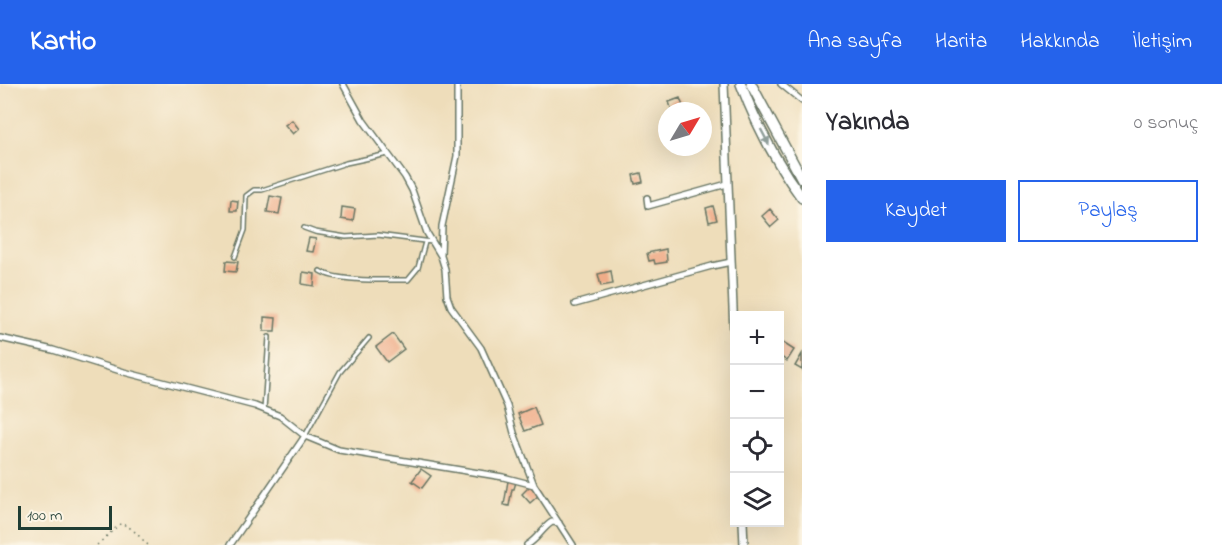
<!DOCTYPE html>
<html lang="tr">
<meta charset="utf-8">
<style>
body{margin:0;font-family:"Indie Flower",sans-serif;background:#f2f2f3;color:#2b2b33}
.controls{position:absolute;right:18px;bottom:18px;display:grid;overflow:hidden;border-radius:0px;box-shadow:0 6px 24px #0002}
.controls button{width:54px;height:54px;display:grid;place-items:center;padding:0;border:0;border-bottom:2px solid #e1e1e2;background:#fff;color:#2b2b33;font:30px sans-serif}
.compass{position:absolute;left:658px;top:18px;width:54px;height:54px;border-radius:50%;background:#fff;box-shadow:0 6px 24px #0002;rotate:52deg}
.scale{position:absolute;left:18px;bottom:15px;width:94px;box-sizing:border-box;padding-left:6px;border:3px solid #1f3d34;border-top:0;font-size:16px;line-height:21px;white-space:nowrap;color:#1f3d34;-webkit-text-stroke:4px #fcf5e5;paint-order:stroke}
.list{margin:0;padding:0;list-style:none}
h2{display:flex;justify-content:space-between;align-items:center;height:78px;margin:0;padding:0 24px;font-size:26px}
h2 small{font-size:20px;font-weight:400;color:#7c7c81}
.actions{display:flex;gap:12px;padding:18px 24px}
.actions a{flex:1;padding:14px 0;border:2px solid #2563eb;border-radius:0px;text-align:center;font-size:21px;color:#2563eb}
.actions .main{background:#2563eb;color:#fff}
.icon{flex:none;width:33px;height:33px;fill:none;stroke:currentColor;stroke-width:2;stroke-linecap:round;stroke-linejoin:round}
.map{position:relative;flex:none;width:802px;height:461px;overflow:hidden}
header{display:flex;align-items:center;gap:36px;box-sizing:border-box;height:84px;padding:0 30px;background:#2563eb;color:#fff}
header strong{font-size:28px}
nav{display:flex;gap:33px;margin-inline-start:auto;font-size:21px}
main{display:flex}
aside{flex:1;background:#fff}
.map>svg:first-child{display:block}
</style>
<header>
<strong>Kartio</strong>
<nav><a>Ana sayfa</a><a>Harita</a><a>Hakkında</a><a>İletişim</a></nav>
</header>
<main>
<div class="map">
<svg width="802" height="461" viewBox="0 0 802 461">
<rect width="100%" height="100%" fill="#fcf5e5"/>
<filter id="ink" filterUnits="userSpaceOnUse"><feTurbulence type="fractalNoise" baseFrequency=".0167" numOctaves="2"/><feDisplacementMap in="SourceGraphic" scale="12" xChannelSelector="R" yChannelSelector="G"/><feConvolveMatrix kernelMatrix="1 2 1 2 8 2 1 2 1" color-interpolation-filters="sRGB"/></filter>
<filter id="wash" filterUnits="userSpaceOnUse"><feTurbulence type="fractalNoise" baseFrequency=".008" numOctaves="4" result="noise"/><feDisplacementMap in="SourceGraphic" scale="24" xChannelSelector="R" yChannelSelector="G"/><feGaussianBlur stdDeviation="1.35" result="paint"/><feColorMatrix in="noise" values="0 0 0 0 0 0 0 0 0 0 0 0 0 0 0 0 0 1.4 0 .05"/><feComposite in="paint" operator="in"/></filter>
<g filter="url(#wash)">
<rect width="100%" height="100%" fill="#eeddba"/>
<g id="blocks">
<!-- building -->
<path fill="#efac88" d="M680 14 684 25 672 27 669 18Z
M292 36 299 45 293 50 285 41Z
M641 89 643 98 635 100 633 91Z
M270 112 282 114 279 130 267 128Z
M231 116 238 117 237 127H230Z
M713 122 717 136 709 138 706 124Z
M342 123 355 125 353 137 341 135Z
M770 125 779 136 771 143 762 132Z
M309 154 316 155 313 168 306 167Z
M666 165 667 178 655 180 654 176 649 177 647 169Z
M226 177 238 178 236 188 225 187Z
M611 187 613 200 601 202 598 190Z
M303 188 315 190 314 202 302 200Z
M264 233 276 234 275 247H264Z
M393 250 404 265 387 278 376 263Z
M780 257 794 266 787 277 780 272Z
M802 270V286L795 282Z
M534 323 541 341 525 347 518 330Z
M421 385 431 392 422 404 412 397Z
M508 397 516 398 514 405H512L509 422 504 421Z
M530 402 539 411 530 419 522 410Z"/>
</g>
</g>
<g filter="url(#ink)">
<use href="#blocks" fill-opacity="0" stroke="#677563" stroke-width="1.5"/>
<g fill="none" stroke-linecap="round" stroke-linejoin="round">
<defs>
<path id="service" d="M304 144 315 148 346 153 378 151 432 158
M235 173 245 146 246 112 254 106H262L346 79 388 70
M320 187C337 198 386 196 408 196L418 184 425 158
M264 326 269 253
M305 352 340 288 369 254"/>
<path id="minor" d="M343 0 363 36 405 93 412 106 427 149 441 172 445 185 447 212 451 223 481 264 507 322 514 349 534 401 573 461
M781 0 802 17
M647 114 648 122 727 100
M441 171 442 142 457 72V0
M575 220 712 182 731 178
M0 254 53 266 124 288 255 322 280 332 305 352 339 366 503 393 534 401
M230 461 305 352
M527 461C538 455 542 444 552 438L559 439"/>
<path id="tertiary" d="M724 0 734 249
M743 438 744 461"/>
<path id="trunk" d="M741 0C756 40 777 80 802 114
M751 0 802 95"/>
</defs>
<!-- service casing -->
<use href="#service" stroke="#677563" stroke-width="6"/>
<!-- minor casing -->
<use href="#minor" stroke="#677563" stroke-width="8"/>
<!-- tertiary casing -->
<use href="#tertiary" stroke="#677563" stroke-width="10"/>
<!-- trunk casing -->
<use href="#trunk" stroke="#677563" stroke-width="12"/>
<!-- path -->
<path stroke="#677563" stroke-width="1.5" stroke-dasharray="1.5 4.5" stroke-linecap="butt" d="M97 461 121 439 132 445 148 461"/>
<!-- service -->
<use href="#service" stroke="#fff" stroke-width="3"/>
<!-- minor -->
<use href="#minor" stroke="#fff" stroke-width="5"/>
<!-- tertiary -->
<use href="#tertiary" stroke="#fff" stroke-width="7"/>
<!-- trunk -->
<use href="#trunk" stroke="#fff" stroke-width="9"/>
</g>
<!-- one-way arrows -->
<defs><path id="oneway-solid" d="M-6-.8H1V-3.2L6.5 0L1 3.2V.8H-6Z" transform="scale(1.5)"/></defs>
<use fill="#8f9e9a" href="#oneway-solid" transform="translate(765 53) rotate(62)"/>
</g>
</svg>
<div class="controls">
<button>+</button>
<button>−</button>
<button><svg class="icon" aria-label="locate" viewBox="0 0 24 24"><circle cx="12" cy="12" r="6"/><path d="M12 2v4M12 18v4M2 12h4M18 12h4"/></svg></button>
<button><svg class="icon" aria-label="layers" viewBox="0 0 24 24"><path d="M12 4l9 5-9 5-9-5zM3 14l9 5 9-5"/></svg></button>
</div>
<svg class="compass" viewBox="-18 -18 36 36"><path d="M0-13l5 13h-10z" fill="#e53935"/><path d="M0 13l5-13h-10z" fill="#7c7c81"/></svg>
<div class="scale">100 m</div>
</div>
<aside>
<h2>Yakında<small>0 sonuç</small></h2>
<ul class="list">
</ul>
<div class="actions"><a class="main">Kaydet</a><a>Paylaş</a></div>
</aside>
</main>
